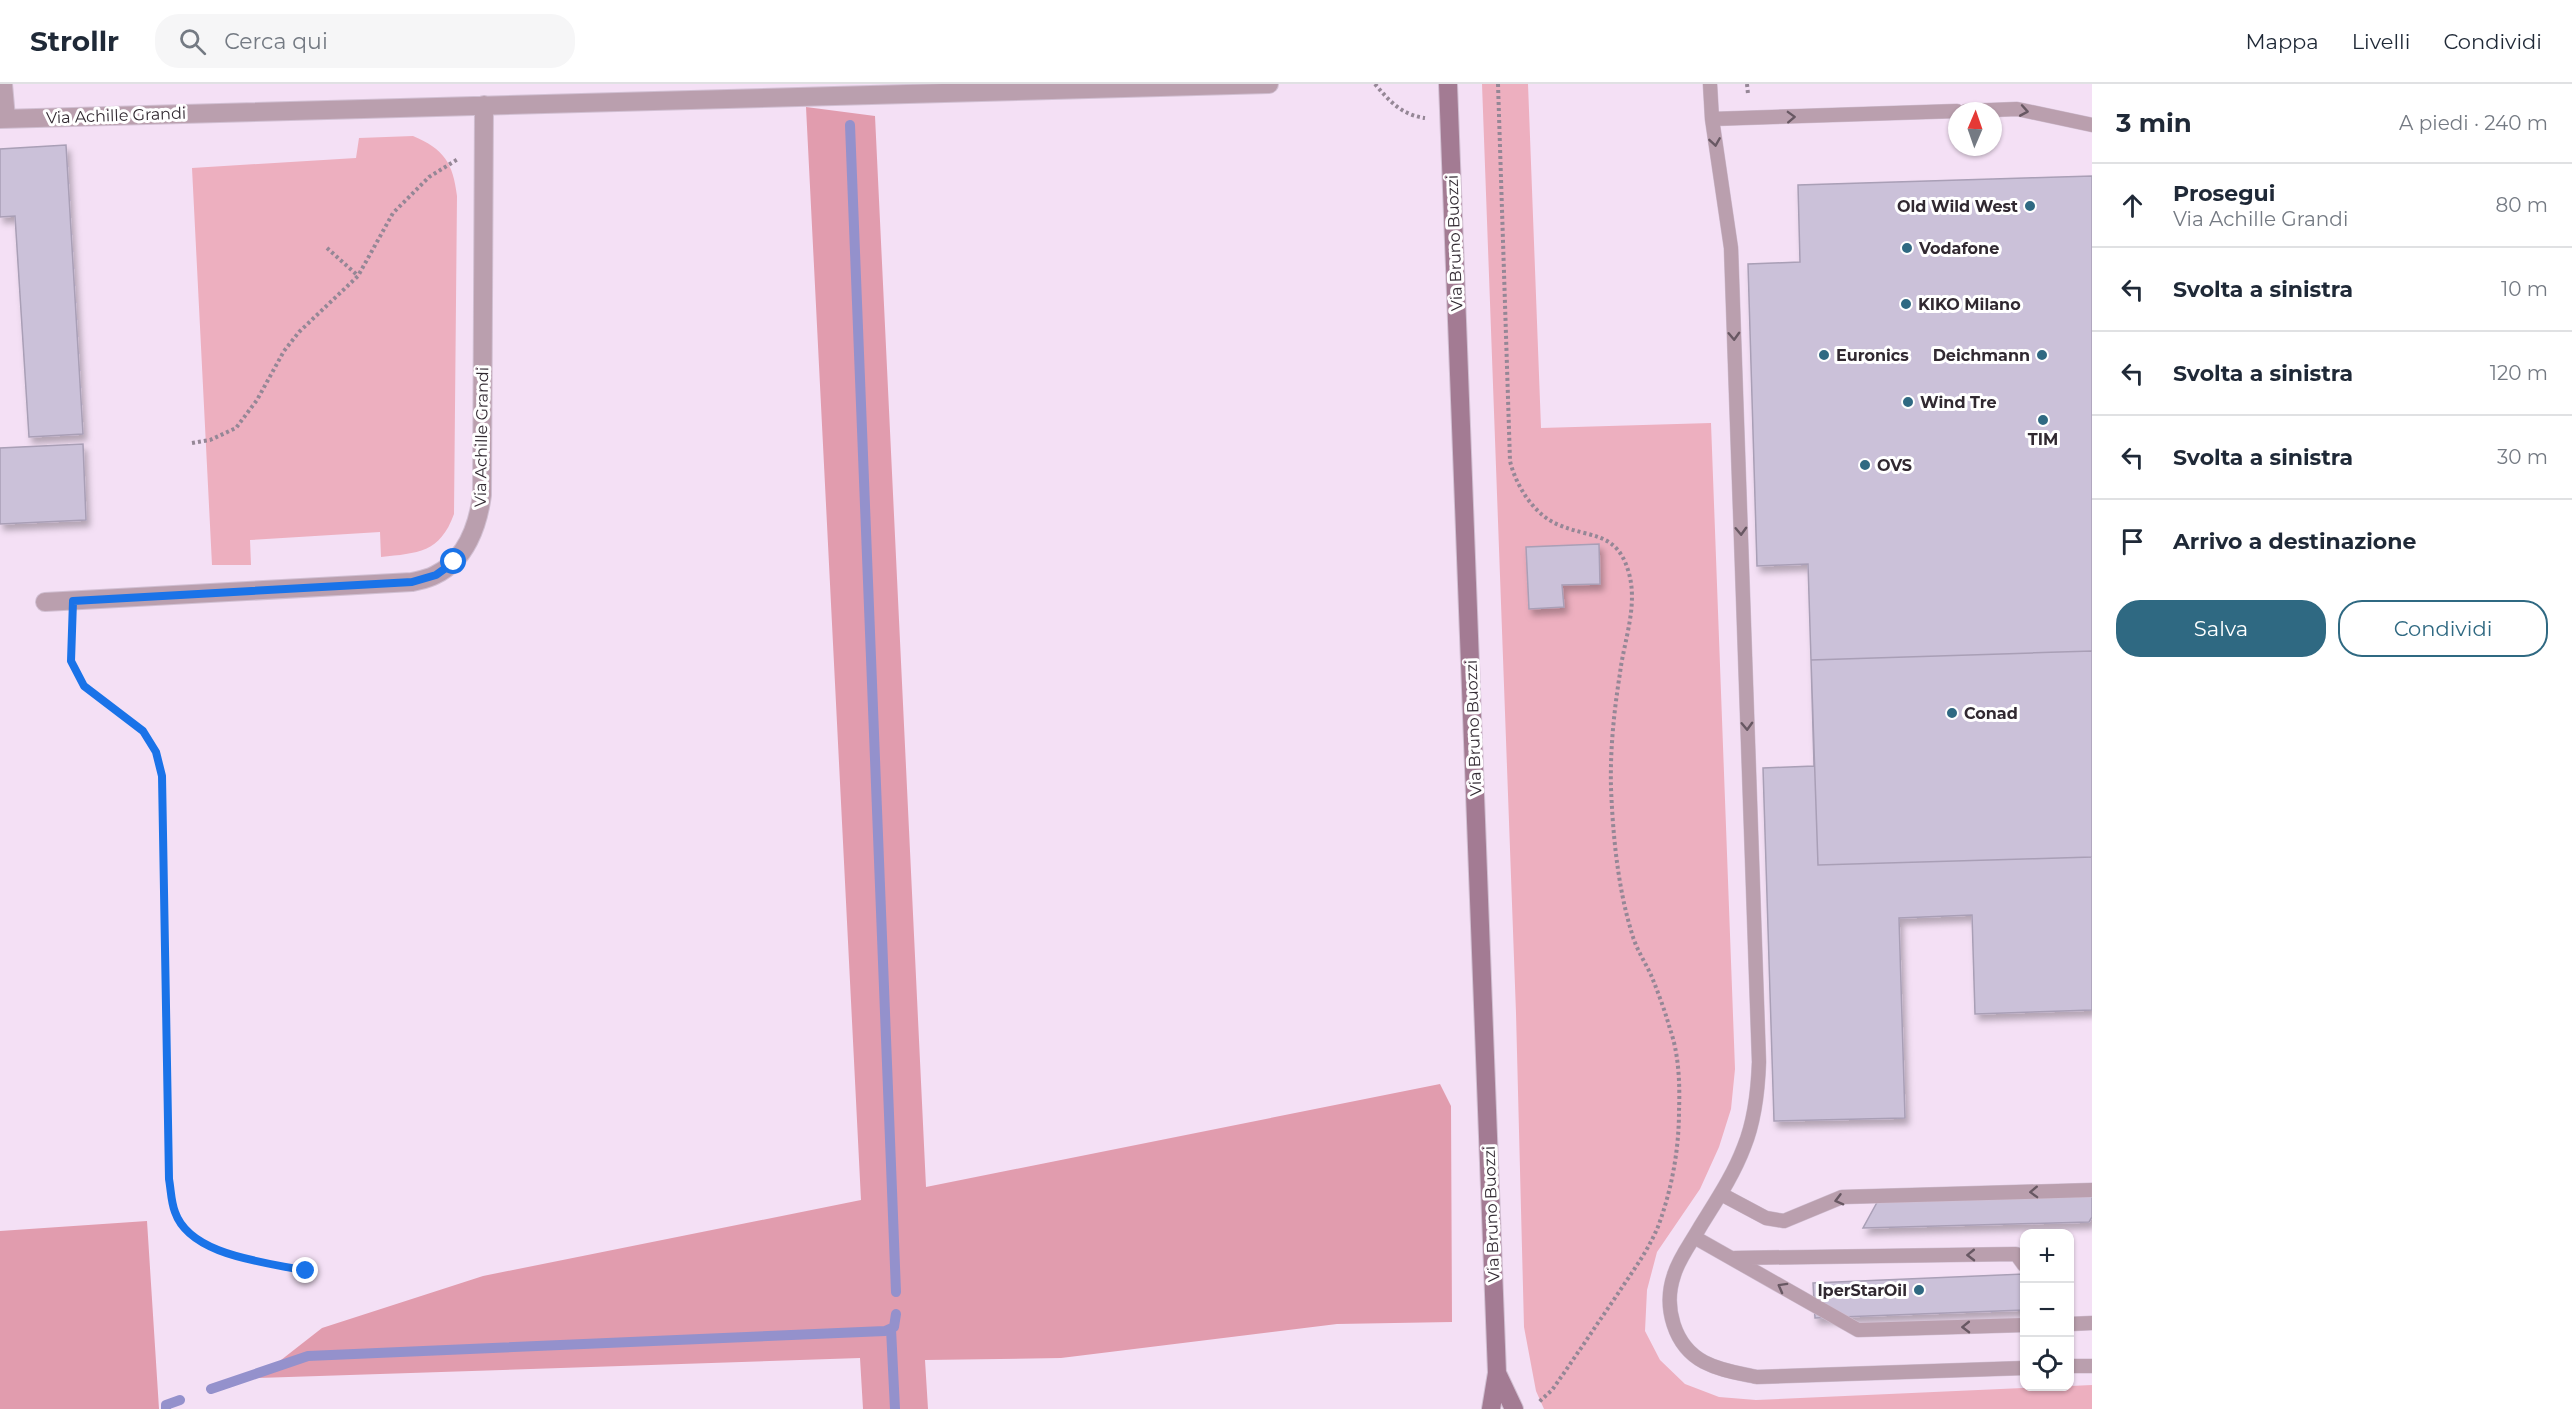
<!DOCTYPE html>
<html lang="it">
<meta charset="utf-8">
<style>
body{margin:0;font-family:Montserrat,sans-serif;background:#f6f6f7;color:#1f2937}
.controls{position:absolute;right:18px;bottom:18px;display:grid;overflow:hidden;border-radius:12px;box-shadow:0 2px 4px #0004}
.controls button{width:54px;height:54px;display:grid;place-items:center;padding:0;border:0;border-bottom:2px solid #e0e1e3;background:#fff;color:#1f2937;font:30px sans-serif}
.compass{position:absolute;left:1948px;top:18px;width:54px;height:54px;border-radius:50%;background:#fff;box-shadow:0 2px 4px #0004;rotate:2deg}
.stop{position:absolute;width:18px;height:18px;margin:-14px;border:4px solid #1a73e8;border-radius:50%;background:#fff}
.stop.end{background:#1a73e8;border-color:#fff;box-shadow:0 2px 6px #0008}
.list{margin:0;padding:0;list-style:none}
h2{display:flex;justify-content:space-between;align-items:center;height:78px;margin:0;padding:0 24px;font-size:26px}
h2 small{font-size:20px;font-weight:400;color:#747a83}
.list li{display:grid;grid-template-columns:39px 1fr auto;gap:18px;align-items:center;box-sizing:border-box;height:84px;padding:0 24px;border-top:2px solid #e0e1e3}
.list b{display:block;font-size:22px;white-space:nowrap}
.list p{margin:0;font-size:20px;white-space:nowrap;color:#747a83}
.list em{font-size:20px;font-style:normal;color:#747a83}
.actions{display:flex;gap:12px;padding:18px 24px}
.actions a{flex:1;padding:14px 0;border:2px solid #2f6982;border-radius:24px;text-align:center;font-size:21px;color:#2f6982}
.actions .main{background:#2f6982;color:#fff}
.icon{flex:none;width:33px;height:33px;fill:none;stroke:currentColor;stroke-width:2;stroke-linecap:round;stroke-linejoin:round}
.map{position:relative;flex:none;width:2092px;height:1325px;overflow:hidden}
header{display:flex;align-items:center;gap:36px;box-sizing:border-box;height:84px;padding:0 30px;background:#fff;border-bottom:2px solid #e0e1e3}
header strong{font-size:28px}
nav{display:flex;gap:33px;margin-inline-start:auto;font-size:21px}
.search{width:420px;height:54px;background:#f6f6f7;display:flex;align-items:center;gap:15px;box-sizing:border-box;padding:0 21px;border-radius:24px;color:#747a83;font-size:22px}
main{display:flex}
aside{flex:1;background:#fff}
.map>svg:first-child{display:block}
</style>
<header>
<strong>Strollr</strong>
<div class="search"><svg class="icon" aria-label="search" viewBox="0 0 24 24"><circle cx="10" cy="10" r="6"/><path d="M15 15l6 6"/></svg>Cerca qui</div>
<nav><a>Mappa</a><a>Livelli</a><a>Condividi</a></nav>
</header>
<main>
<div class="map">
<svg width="2092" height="1325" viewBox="0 0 2092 1325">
<defs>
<filter id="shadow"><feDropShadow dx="3.5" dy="6" stdDeviation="3" flood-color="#0004"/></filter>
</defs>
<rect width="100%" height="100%" fill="#f4e0f5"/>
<!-- green -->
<path fill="#edafbf" d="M1482 0H1528L1541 344 1711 339 1735 985 1731 1025 1719 1063 1700 1105 1657 1168 1647 1206 1645 1247 1660 1276 1685 1300 1719 1313 1756 1316 2092 1301V1325H1544L1536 1307 1524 1243 1516 929Z
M413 52C444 65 453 79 457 112L454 430C440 469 418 469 381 473L380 448 250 456 251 481H212L192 84 356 74 359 54Z"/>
<!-- forest -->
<path fill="#e19cae" d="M806 23 875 32 926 1103 1440 1000 1451 1022 1452 1238 1337 1240 1061 1274 925 1276 928 1325H863L860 1274 258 1294 322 1244 483 1192 861 1116Z
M147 1137 159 1325H0V1147Z"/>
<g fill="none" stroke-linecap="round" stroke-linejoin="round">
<!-- stream -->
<path stroke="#9491cc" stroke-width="10" d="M850 41 896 1208
M891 1245 895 1325
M211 1305 308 1272 885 1247 894 1243 896 1230
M166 1325V1321L180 1316"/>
</g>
<!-- building -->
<path fill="#cbc1d9" stroke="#a99fb6" stroke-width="1.5" filter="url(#shadow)" d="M66 61 83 350 29 353 15 132 0 133V65Z
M2092 92V926L1975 930 1972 831 1899 834 1905 1034 1774 1037 1763 684 1814 682 1811 576 1808 480 1757 482 1748 180 1800 178 1798 101Z
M83 360 86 436 0 440V364Z
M1599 460 1600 500 1562 501 1564 523 1529 525 1526 463Z
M2092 567V773L1818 781 1811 576Z
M2092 1107V1133L2089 1138 1863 1144 1880 1113Z
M2024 1190V1226L1815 1234 1813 1199Z"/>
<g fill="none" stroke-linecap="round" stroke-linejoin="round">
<defs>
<path id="lane" d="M1710 0 1712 35 1731 164 1759 978C1758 1007 1755 1036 1744 1063 1733 1092 1716 1117 1700 1143 1691 1159 1679 1174 1674 1191 1663 1223 1674 1262 1704 1278 1721 1287 1739 1289 1757 1293L2024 1284
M1966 27 2017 25 2092 41
M1712 35 1957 27
M1721 1110 1766 1134 1784 1137 1842 1113 2092 1106
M1694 1153 1858 1246 2024 1241
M1735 1174 2016 1170 2024 1181
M2070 1240 2092 1239
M2070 1282H2092"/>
<path id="street" d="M3 0 6 34
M0 35 1269 0
M45 518 412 498C420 496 428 495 435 491 466 476 478 441 482 411L484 21"/>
<path id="secondary" d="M1448 0 1497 1289 1491 1325
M1497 1289 1514 1325"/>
</defs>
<!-- lane casing -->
<use href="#lane" stroke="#d1bfd2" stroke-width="15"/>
<!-- street casing -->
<use href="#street" stroke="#d1bfd2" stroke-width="20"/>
<!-- secondary casing -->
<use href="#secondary" stroke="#d1bfd2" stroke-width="20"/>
<!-- path -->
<path stroke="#958796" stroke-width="4" stroke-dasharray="3 3" stroke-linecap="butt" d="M1375 0C1389 17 1402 31 1425 34
M1498 0 1510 377C1516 402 1534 431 1559 441 1589 454 1616 447 1628 486 1639 520 1624 556 1620 589 1614 627 1610 666 1611 704 1613 753 1618 806 1633 853 1637 866 1645 878 1651 891 1658 908 1665 927 1670 945 1679 970 1680 1001 1679 1027 1679 1065 1672 1104 1659 1140 1649 1166 1632 1188 1617 1211 1595 1243 1574 1275 1552 1306L1539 1318
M1747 0 1748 10
M327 164 357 191
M192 359 210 356 236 344 257 316 284 267 299 248 358 192 393 129 429 93 458 75
M72 542 71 577 84 602 143 647 156 668 162 692 169 1095C171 1106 171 1118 175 1128 190 1172 266 1178 306 1187"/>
<!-- lane -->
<use href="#lane" stroke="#ba9fae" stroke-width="14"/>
<!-- street -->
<use href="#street" stroke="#ba9fae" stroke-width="18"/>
<!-- secondary -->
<use href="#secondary" stroke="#a37b93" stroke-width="18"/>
</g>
<!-- one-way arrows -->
<defs><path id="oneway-chevron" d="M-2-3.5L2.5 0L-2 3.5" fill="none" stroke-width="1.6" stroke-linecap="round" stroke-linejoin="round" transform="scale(1.5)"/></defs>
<g stroke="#685863">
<use href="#oneway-chevron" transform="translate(2024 27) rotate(10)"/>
<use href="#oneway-chevron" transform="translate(1791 33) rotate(-2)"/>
<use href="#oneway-chevron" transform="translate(1715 58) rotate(81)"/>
<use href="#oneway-chevron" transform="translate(1734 252) rotate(88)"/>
<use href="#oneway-chevron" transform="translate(1741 447) rotate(88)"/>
<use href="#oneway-chevron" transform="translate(1747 642) rotate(88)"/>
<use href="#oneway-chevron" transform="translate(2034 1108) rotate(178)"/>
<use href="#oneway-chevron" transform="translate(1839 1116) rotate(165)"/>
<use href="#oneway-chevron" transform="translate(1971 1171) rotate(179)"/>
<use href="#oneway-chevron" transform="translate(1782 1203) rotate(-151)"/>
<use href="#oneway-chevron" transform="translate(1966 1243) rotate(179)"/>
</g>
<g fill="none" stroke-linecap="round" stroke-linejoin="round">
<!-- route -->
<path stroke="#1a73e8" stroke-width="8" d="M306 1187C266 1178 190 1172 175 1128 171 1118 171 1106 169 1095L162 692 156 668 143 647 84 602 71 577 73 517 412 498 436 491 454 478"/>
</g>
<!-- markers -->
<g fill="#2f6982" stroke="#fff" stroke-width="2">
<circle cx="2030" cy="122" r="6"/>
<circle cx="1907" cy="164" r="6"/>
<circle cx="1906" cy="220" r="6"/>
<circle cx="1824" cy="271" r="6"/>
<circle cx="2042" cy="271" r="6"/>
<circle cx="1908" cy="318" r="6"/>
<circle cx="2043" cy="336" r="6"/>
<circle cx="1865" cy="381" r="6"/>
<circle cx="1952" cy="629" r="6"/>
<circle cx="1919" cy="1206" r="6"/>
</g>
<g text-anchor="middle" stroke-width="6" stroke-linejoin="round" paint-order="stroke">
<!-- street labels -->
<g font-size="16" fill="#312931" stroke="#fff">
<text transform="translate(116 31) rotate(-2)" y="6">Via Achille Grandi</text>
<text transform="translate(1454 159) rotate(-92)" y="6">Via Bruno Buozzi</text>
<text transform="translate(481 353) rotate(-89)" y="6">Via Achille Grandi</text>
<text transform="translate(1473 644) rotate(-92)" y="6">Via Bruno Buozzi</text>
<text transform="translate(1491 1130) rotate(-92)" y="6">Via Bruno Buozzi</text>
</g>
<!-- poi labels -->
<g font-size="16" font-weight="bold" fill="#312931" stroke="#fff" text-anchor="start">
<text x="2018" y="128" text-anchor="end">Old Wild West</text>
<text x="1919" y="170">Vodafone</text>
<text x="1918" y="226">KIKO Milano</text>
<text x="1836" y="277">Euronics</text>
<text x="2030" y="277" text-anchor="end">Deichmann</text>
<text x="1920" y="324">Wind Tre</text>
<text x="2043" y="361" text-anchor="middle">TIM</text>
<text x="1877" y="387">OVS</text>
<text x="1964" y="635">Conad</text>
<text x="1907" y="1212" text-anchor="end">IperStarOil</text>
</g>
</g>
</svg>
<div class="controls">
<button>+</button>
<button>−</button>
<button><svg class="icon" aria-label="locate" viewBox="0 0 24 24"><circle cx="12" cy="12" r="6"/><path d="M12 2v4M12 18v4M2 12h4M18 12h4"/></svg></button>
</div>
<svg class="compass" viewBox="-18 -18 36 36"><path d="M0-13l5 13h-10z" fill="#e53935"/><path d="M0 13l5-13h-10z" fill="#747a83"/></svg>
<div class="stop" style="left:454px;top:478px"></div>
<div class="stop end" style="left:306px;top:1187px"></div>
</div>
<aside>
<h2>3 min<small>A piedi · 240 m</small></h2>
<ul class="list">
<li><svg class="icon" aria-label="ahead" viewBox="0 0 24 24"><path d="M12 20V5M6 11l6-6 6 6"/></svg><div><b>Prosegui</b><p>Via Achille Grandi</p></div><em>80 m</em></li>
<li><svg class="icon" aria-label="left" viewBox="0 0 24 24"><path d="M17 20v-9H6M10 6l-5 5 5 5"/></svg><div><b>Svolta a sinistra</b></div><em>10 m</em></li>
<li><svg class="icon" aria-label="left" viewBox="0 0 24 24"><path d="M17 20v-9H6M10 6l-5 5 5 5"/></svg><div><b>Svolta a sinistra</b></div><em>120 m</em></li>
<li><svg class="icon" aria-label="left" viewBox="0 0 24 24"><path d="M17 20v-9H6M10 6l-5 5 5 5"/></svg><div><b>Svolta a sinistra</b></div><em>30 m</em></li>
<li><svg class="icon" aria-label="arrive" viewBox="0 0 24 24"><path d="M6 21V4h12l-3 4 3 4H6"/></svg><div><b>Arrivo a destinazione</b></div></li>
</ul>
<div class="actions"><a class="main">Salva</a><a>Condividi</a></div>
</aside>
</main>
